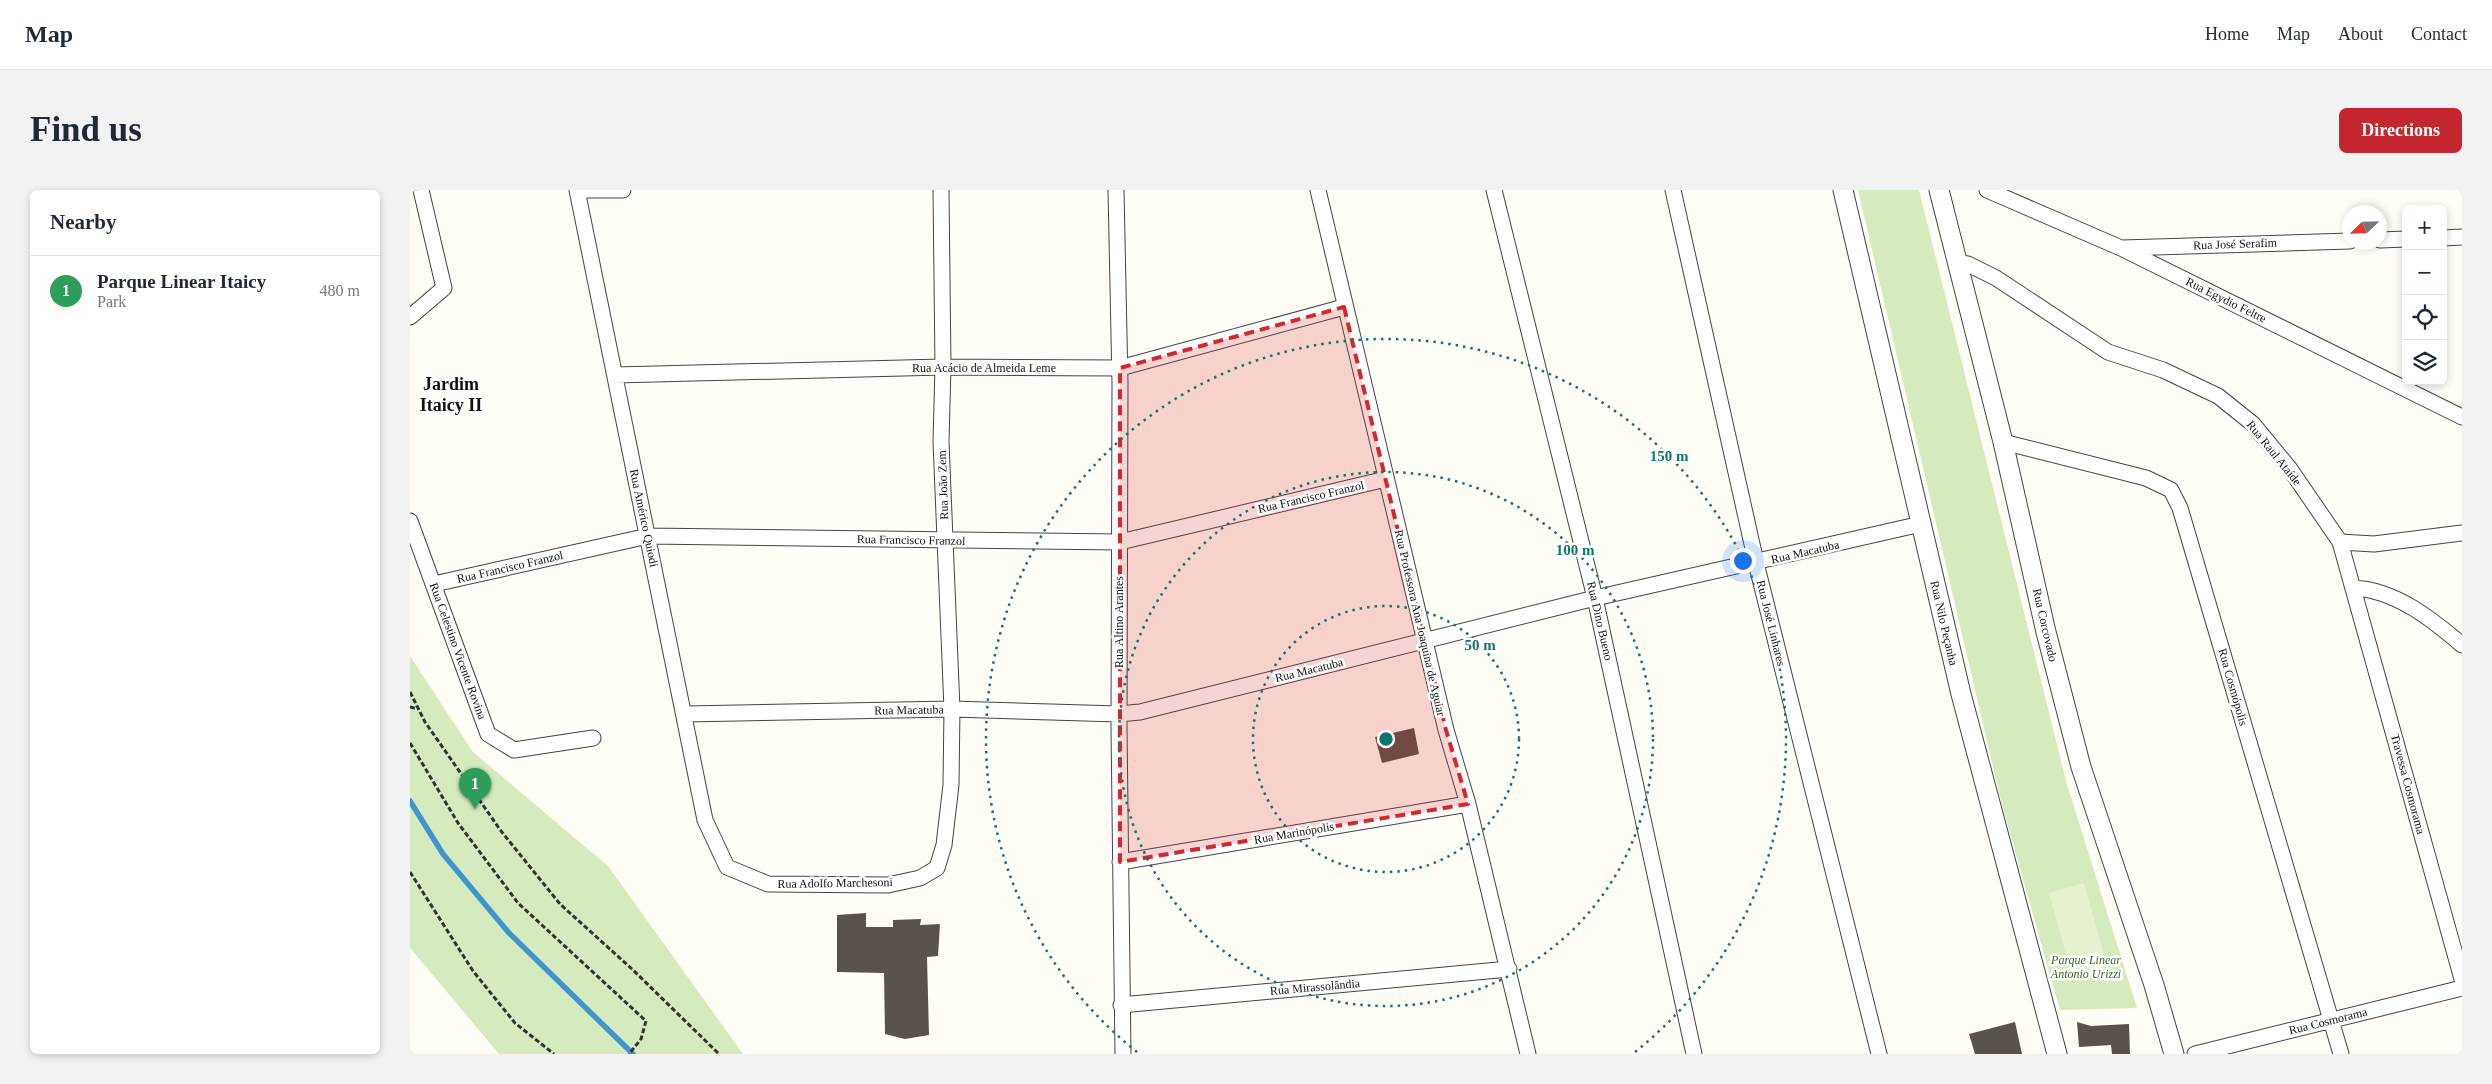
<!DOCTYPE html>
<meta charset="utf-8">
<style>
body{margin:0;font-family:"Times New Roman",serif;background:#f2f2f3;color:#1f2937}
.controls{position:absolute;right:15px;top:15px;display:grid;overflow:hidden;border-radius:8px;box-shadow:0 2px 8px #0003}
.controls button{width:45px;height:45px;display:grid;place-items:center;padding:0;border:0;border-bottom:1px solid #e0e1e3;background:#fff;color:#1f2937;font:25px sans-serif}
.compass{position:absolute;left:1932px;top:15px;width:45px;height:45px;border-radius:50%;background:#fff;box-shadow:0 2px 8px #0003;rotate:247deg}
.you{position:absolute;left:1332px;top:370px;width:18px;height:18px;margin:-12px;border:4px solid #fff;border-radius:50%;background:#1a73e8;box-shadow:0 0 0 8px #1a73e833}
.badge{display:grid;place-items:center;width:32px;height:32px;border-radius:50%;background:#c4262e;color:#fff;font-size:16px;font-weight:700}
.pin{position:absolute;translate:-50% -41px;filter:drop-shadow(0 1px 2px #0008)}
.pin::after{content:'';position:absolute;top:26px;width:18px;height:15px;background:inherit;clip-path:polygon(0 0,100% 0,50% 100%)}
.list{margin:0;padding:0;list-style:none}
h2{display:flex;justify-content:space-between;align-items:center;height:65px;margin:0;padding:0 20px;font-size:21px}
h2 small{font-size:16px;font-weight:400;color:#747a83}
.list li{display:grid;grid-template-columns:32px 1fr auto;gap:15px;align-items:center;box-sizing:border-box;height:70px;padding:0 20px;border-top:1px solid #e0e1e3}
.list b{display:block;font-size:19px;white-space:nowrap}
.list p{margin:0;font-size:16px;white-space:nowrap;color:#747a83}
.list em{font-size:16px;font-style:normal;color:#747a83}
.icon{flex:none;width:28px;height:28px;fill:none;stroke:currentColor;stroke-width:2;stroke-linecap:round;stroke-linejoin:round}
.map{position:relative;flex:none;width:2052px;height:864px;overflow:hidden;border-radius:8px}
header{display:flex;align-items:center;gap:30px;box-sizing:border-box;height:70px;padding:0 25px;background:#fff;border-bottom:1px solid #e0e1e3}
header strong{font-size:24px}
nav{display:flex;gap:28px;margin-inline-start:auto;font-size:18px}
.intro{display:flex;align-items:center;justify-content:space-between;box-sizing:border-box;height:120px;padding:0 30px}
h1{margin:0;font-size:35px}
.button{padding:12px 22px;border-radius:8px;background:#c4262e;color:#fff;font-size:18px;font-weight:700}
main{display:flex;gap:30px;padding:0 30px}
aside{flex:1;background:#fff;border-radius:8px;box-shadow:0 2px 8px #0003}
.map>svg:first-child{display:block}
</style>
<header>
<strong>Map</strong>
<nav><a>Home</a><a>Map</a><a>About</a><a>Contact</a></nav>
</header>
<div class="intro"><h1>Find us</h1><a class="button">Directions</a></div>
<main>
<aside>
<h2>Nearby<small></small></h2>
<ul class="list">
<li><span class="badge" style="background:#2e9e5b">1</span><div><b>Parque Linear Itaicy</b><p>Park</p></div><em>480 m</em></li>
</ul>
</aside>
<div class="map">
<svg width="2052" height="864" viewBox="0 0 2052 864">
<rect width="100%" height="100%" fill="#fffdf5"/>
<!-- green -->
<path fill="#d5ebbd" d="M1448 0H1509L1656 591 1727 818 1650 820 1592 615Z
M0 466 63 562 198 676 333 864H89L0 758Z"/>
<!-- pitch -->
<path fill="#e6f2cf" d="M1674 693 1697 776 1662 786 1639 703Z"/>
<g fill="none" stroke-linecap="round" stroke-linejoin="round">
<!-- stream -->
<path stroke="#3f96cf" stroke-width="5.5" d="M0 611 33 664 99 743 223 864"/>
</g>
<!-- building -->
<path fill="#5a524d" d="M1004 538 1009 564 972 573 965 547Z
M456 723V737H483V730L511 729 510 735 530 734 528 766 517 767 519 845 495 849 475 844 474 783 427 782V725Z
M1605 832 1612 864H1565L1559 844Z
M1667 832 1681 836 1719 834 1720 864H1702L1701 855 1669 857Z"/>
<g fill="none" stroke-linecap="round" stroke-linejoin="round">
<defs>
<path id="minor" d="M167 0 295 630 317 677 358 694 478 695 510 688 527 678 534 655 541 595 542 519 531 252 533 177 531 0
M167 0H213
M706 0 710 193 709 537 713 864
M908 0 1036 540 1058 614 1118 864
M1084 0 1185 408 1284 864
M1263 0 1348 381 1469 864
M1577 0 1711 58 2052 227
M2033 48 2052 47
M1970 50 1996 49
M1712 58 1940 51
M1548 72 1558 74 1586 88 1698 162 1753 180 1808 206 1843 234 1880 279 1930 352 2052 789
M0 127 34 98 11 0
M205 185 533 177 710 178 934 117
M1593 252 1736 288 1761 300 1770 318 1931 864
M0 331 78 544 104 560 183 548
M1930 352 1964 354 2052 343
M24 394 238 346 710 352 976 289
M1944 398C1985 400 2022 429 2052 455
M275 524 542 519 709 524 730 522 1185 408 1511 334
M710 672 1058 614
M711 815 1099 779
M1785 864 2052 798"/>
<path id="tertiary" d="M1433 0 1551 504 1647 864
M1529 0 1593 252 1636 442 1671 577 1744 795 1764 864"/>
</defs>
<!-- minor casing -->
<use href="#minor" stroke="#444" stroke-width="17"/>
<!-- tertiary casing -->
<use href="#tertiary" stroke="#444" stroke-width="21"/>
<!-- path -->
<path stroke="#333" stroke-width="3" stroke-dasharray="5 2.5" stroke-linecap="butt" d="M0 502 15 532 91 641 150 714 222 779 309 864
M0 517 8 519
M0 553 48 633 108 713 236 831 231 849 219 864
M0 682 63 781 105 833 144 864"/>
<!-- minor -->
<use href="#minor" stroke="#fff" stroke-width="15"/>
<!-- tertiary -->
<use href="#tertiary" stroke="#fff" stroke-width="19"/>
</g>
<!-- marked area -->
<path fill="#d62828" fill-opacity="0.2" stroke="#d62828" stroke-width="4" stroke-dasharray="10 6" stroke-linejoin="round" d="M934 117 1036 540 1058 614 710 672V178Z"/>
<!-- distance rings -->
<g fill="none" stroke="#0f766e" stroke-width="2.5" stroke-dasharray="2.5 5">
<circle cx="976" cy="549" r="133"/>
<circle cx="976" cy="549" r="267"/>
<path d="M727 862A400 400 0 1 1 1225 862"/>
</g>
<g text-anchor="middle" stroke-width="5" stroke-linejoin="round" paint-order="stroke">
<!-- street labels -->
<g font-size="12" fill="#111" stroke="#fff">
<text transform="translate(1825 54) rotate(-2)" y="4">Rua José Serafim</text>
<text transform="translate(1816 110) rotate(26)" y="4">Rua Egydio Feltre</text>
<text x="574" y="182">Rua Acácio de Almeida Leme</text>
<text transform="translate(1864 263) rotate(51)" y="4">Rua Raul Ataíde</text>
<text transform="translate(533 295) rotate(-92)" y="4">Rua João Zem</text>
<text transform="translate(901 307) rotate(-13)" y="4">Rua Francisco Franzol</text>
<text transform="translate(234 328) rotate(78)" y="4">Rua Américo Quiodi</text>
<text transform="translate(501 350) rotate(1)" y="4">Rua Francisco Franzol</text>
<text transform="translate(1395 362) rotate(-13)" y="4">Rua Macatuba</text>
<text transform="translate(100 377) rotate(-13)" y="4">Rua Francisco Franzol</text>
<text transform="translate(1190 431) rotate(77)" y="4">Rua Dino Bueno</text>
<text transform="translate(709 432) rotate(-90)" y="4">Rua Altino Arantes</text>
<text transform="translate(1010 433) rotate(77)" y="4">Rua Professora Ana Joaquina de Aguiar</text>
<text transform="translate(1361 433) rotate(76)" y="4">Rua José Linhares</text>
<text transform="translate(1534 433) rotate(77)" y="4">Rua Nilo Peçanha</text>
<text transform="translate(1635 435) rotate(77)" y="4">Rua Corcovado</text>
<text transform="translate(48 461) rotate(70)" y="4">Rua Celestino Vicente Rovina</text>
<text transform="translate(899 480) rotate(-14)" y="4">Rua Macatuba</text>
<text transform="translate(1823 497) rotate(74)" y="4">Rua Cosmópolis</text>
<text transform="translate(499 520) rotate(-1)" y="4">Rua Macatuba</text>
<text transform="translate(1998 594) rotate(75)" y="4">Travessa Cosmorama</text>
<text transform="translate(884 643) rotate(-10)" y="4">Rua Marinópolis</text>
<text transform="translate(425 693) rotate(-1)" y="4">Rua Adolfo Marchesoni</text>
<text transform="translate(905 797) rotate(-5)" y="4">Rua Mirassolândia</text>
<text transform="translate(1918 831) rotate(-14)" y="4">Rua Cosmorama</text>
</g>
<!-- park labels -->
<g font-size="12" font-style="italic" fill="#2f6b1f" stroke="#fff">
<text x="1676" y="774">Parque Linear<tspan x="1676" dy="14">Antonio Urizzi</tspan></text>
</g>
<!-- district labels -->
<g font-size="18" font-weight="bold" fill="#111" stroke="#fff">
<text x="41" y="200">Jardim<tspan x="41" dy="21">Itaicy II</tspan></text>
</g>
</g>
<circle cx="976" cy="549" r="8" fill="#0f766e" stroke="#fff" stroke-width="2.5"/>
<g font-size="15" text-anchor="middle" font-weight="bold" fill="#0f766e" stroke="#fff" stroke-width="5" stroke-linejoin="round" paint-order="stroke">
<text x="1259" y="271">150 m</text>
<text x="1165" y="365">100 m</text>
<text x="1070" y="460">50 m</text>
</g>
</svg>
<div class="controls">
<button>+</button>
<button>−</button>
<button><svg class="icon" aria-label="locate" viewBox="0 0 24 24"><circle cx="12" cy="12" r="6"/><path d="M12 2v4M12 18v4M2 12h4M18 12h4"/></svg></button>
<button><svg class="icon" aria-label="layers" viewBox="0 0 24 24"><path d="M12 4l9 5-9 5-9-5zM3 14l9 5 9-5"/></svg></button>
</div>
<svg class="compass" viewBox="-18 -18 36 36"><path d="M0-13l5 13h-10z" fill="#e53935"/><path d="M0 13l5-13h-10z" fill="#747a83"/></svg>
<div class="you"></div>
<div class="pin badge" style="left:65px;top:619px;background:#2e9e5b">1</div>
</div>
</main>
